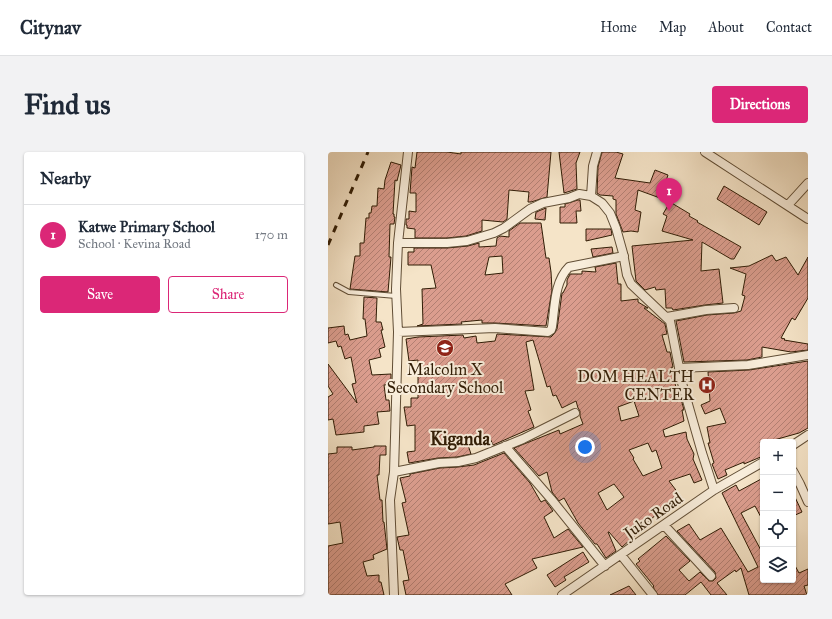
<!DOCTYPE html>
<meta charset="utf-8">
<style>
body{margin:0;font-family:"IM FELL Great Primer",serif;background:#f2f2f3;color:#1f2937}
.controls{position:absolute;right:12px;bottom:12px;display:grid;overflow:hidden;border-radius:4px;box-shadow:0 1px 3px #0004}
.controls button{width:36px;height:36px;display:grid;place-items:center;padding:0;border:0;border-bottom:1px solid #e0e1e3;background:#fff;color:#1f2937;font:20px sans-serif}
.you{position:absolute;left:257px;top:295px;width:14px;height:14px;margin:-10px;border:3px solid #fff;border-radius:50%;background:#1a73e8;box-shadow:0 0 0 6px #1a73e833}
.badge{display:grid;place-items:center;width:26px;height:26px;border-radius:50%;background:#db2777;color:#fff;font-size:13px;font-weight:700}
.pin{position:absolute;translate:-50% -33px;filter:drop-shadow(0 1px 2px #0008)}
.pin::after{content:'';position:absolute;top:21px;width:14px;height:12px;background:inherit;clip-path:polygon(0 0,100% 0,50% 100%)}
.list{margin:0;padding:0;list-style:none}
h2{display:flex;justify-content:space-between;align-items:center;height:52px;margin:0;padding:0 16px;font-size:17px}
h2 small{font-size:13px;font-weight:400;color:#747a83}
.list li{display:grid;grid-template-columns:26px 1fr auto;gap:12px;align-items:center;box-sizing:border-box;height:60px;padding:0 16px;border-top:1px solid #e0e1e3}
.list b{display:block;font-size:15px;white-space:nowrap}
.list p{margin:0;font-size:13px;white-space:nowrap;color:#747a83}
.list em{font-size:13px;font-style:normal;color:#747a83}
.actions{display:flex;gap:8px;padding:12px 16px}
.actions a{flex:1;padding:9px 0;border:1px solid #db2777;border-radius:4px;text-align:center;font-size:14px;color:#db2777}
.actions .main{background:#db2777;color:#fff}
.icon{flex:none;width:22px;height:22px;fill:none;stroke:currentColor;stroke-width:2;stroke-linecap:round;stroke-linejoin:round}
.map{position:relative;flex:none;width:480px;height:443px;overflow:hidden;border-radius:4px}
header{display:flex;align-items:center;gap:24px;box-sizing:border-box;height:56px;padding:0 20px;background:#fff;border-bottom:1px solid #e0e1e3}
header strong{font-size:19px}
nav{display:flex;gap:22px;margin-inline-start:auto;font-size:14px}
.intro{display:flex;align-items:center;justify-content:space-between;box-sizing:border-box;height:96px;padding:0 24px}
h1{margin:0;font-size:28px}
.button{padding:10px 18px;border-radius:4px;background:#db2777;color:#fff;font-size:14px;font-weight:700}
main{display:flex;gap:24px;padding:0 24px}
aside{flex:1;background:#fff;border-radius:4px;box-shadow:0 1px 3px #0004}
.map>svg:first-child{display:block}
</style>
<header>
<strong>Citynav</strong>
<nav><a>Home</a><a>Map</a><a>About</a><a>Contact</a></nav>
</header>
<div class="intro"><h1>Find us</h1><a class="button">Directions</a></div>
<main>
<aside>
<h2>Nearby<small></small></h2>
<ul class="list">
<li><span class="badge">1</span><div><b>Katwe Primary School</b><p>School · Kevina Road</p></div><em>170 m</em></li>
</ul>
<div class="actions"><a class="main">Save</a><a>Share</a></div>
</aside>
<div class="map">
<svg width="480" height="443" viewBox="0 0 480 443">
<defs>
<pattern id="building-hatch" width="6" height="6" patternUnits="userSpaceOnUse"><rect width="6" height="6" fill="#db9d8e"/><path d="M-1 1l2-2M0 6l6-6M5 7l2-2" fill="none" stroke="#b27f72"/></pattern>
</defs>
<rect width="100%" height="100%" fill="#f5e4c8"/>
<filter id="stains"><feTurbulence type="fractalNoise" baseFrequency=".005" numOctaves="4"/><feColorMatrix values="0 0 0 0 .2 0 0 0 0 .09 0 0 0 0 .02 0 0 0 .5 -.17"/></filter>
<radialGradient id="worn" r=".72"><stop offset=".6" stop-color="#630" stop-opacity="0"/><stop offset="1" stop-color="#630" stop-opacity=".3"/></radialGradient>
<!-- building -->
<path fill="url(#building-hatch)" stroke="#301c05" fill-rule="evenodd" d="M89 0H119L133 2V0H223L219 45 203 50H200L201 40 181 38 179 67 175 70 154 68V79L138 84 119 86H87V77L79 76V73H78V67H81V59L88 60V41H82L84 15 87 16Z
M231 0H252L248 11 249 37 236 41Z
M274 0H288L295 2 287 26 322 31 327 18 340 23 332 46 310 38 307 58 313 60 310 80 303 79 295 80 288 62V48L285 47V44L272 43 269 41 270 15Z
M63 10 73 13 69 29 67 28 65 62H66V65H67L66 72H62L61 105H63L60 140 22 137 27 104H32V91H36L38 66H41V61H43L44 54H49L50 36 56 37 57 28Z
M396 34 439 60 431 73 389 47Z
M250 48H252L253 59H248L249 71H232V55H237V52Z
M342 50 362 62 361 64 370 69 369 70 413 95 406 107H403L374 90 373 119 391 117 395 151 377 153 345 158 344 156H338L337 137 328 138 327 135 317 138 308 129 304 94 365 88 334 79 339 64 335 62Z
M218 56 217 68 207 67 208 60Z
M192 71H213L218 106H221L223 120 224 138 218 174 167 171H154V168L133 170 134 172 89 174 95 172 94 137 108 136 103 113H80V100H86V96H119L140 94 151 91V95L168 94 169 86 172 84 181 85V79ZM174 104 175 121 157 123 161 105Z
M258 77H283L284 83 258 89Z
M284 95 285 101 265 105 263 97Z
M444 103 448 109 458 105 470 123 480 105V146L467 168 464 166 453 186 457 187 456 188 480 192V198L463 200 434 195V205L419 208 356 210 348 169 379 163 406 161 413 159 417 144 414 143 418 122 402 116 421 114Z
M288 111 290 132H293V149L310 147V150L320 156H316L337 172 339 182 334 183 339 200H342L345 215 343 216 350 243H352L356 258H354L356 269 335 278 337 285 358 280 359 287 366 302 365 307 374 328 366 331 362 322 341 329 354 346 342 355H341L324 366V367L310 377 312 379 294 395 281 380H280L288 399 278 406 269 392H267L250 371 236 346 231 349 224 340 219 320 211 324 186 296 231 278 232 282 255 272 252 264V259L250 256 248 249 234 256 228 243 225 244 222 234 219 235 205 188 198 190 206 238 197 239 203 258 200 259 206 275 165 293 161 284 139 290 143 302 129 305 110 306 81 311 79 300 87 299V273L79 274 76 255H83V246H90V208L81 209 78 187 90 185 135 183 136 186 148 184 149 191 167 189 169 182 223 185 226 182 229 177 234 141H235L239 133V128L242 122H254V119L268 120 267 115ZM306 249 311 264 293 269 290 255ZM320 291 324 300 328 298 334 316 315 324 305 307 306 306 301 298ZM286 332 296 345 279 358 270 341Z
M36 145 49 146 48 170H53L55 178H53L57 195 51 197 53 205 41 208 44 223 63 222V232L56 233 58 248H61L62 259 49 260 51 272 36 274V280L8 283 5 267 0 268V245L5 242 0 234V212L29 251 24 232 28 231 23 205 17 207 13 194 10 195 8 189 0 191V176L16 174 17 183 20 182 22 188 39 184 37 167H35Z
M480 209V276L471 281 446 288 447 290H432L435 299V304L416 312V310L397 318 399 323 390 327 384 312 386 311 380 291H382L379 275 398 271 392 256 377 262 373 253 382 249 380 220 421 218Z
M46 294H58V303H52L51 323H49L52 348H54L55 370H56L59 397 45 403 46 407 35 410 39 424 51 423V430H53L56 443H0V394L15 391 12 370 0 372V302L9 301V295H24V298L46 295Z
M176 301 202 331 213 350 217 348 225 359 216 365 226 386 240 377 255 395 204 407 209 416 177 432 184 443H78L75 429 81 428 75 398H72L69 385 81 383 74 351 78 350 72 326 82 324V322L112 316 130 315 146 313Z
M435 326V369L427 354 413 361 435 402V428H465V410L471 421 480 417V433L476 434 479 443H421L413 416 408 420 407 418 389 431 399 443H383L373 430 357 443H330L325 435 326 434 308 412 312 409 310 407 338 384 362 409 351 418 361 429 372 420 381 429H385L388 426 387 420 349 379 361 372 372 388 393 376 420 420 430 415 394 341 408 333 411 339Z
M465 341 474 360 465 364Z
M255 400 261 410 236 425 238 428 227 435 219 423Z
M301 434 308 443H282Z"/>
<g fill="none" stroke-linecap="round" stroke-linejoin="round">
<defs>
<path id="lane" d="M8 133 21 140 68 144"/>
<path id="street" d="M377 0 480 67
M263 44 265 14 269 0
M460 53 480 31
M70 91H119L139 89 166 81 176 76 202 57 215 51 241 46 251 42 263 44 274 51 282 61 288 76 295 101 299 123 303 132 342 169 354 231 374 301 386 338
M339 165 378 158 406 156
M70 180 167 176 220 180 223 178 224 175C227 155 226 130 241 115L296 104
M351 216 420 213 480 203
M465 293 480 283
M177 294 223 347 277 414
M465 319 472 332 480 350
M66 320 111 311 130 310 148 306 195 287 247 261
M336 373 383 424
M293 403 325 443
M66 443 62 348 66 320 70 180 68 137 70 91 80 0
M234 443 386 338 435 310"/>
</defs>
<!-- lane casing -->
<use href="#lane" stroke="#614e36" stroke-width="6"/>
<!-- street casing -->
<use href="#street" stroke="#614e36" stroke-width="10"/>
<!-- lane -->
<use href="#lane" stroke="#f8eddb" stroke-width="4"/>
<!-- street -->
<use href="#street" stroke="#f8eddb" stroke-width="8"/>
<!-- rail -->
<path stroke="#301c05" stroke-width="3" stroke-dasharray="7 7" stroke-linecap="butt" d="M0 93 40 0"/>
</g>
<!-- icons -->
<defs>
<symbol id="school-disc" viewBox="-11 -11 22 22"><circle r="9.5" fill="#8f2418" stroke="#f8eddb"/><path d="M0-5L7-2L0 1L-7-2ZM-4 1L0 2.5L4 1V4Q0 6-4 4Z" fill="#fff"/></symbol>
<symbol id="hospital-disc" viewBox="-11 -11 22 22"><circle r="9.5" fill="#8f2418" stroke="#f8eddb"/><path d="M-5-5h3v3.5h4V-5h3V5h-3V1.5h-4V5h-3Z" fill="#fff"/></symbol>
</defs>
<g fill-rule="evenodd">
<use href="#school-disc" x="107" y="186" width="20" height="20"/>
<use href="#hospital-disc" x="369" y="223" width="20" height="20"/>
</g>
<g text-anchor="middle" stroke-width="4" stroke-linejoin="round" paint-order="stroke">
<!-- poi labels -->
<g font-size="16" fill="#301c05" stroke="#f8eddb">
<text x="117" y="223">Malcolm X<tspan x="117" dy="18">Secondary School</tspan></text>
<text x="366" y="230" text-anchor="end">DOM HEALTH<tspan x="366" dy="18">CENTER</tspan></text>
</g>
<!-- street labels -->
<g font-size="16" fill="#301c05" stroke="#f8eddb">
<text transform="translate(325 363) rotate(-35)" y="6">Juko Road</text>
</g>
<!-- quarter labels -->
<g font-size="18" font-weight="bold" fill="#301c05" stroke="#f8eddb">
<text x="132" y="293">Kiganda</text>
</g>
</g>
<rect width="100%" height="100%" filter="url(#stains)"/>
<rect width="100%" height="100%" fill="url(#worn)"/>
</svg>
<div class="controls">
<button>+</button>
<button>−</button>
<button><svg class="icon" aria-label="locate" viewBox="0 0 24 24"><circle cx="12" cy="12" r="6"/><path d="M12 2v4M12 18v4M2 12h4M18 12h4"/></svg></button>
<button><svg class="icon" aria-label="layers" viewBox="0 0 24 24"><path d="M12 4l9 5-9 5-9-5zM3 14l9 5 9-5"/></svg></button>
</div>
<div class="you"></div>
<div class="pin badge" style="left:341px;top:59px">1</div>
</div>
</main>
